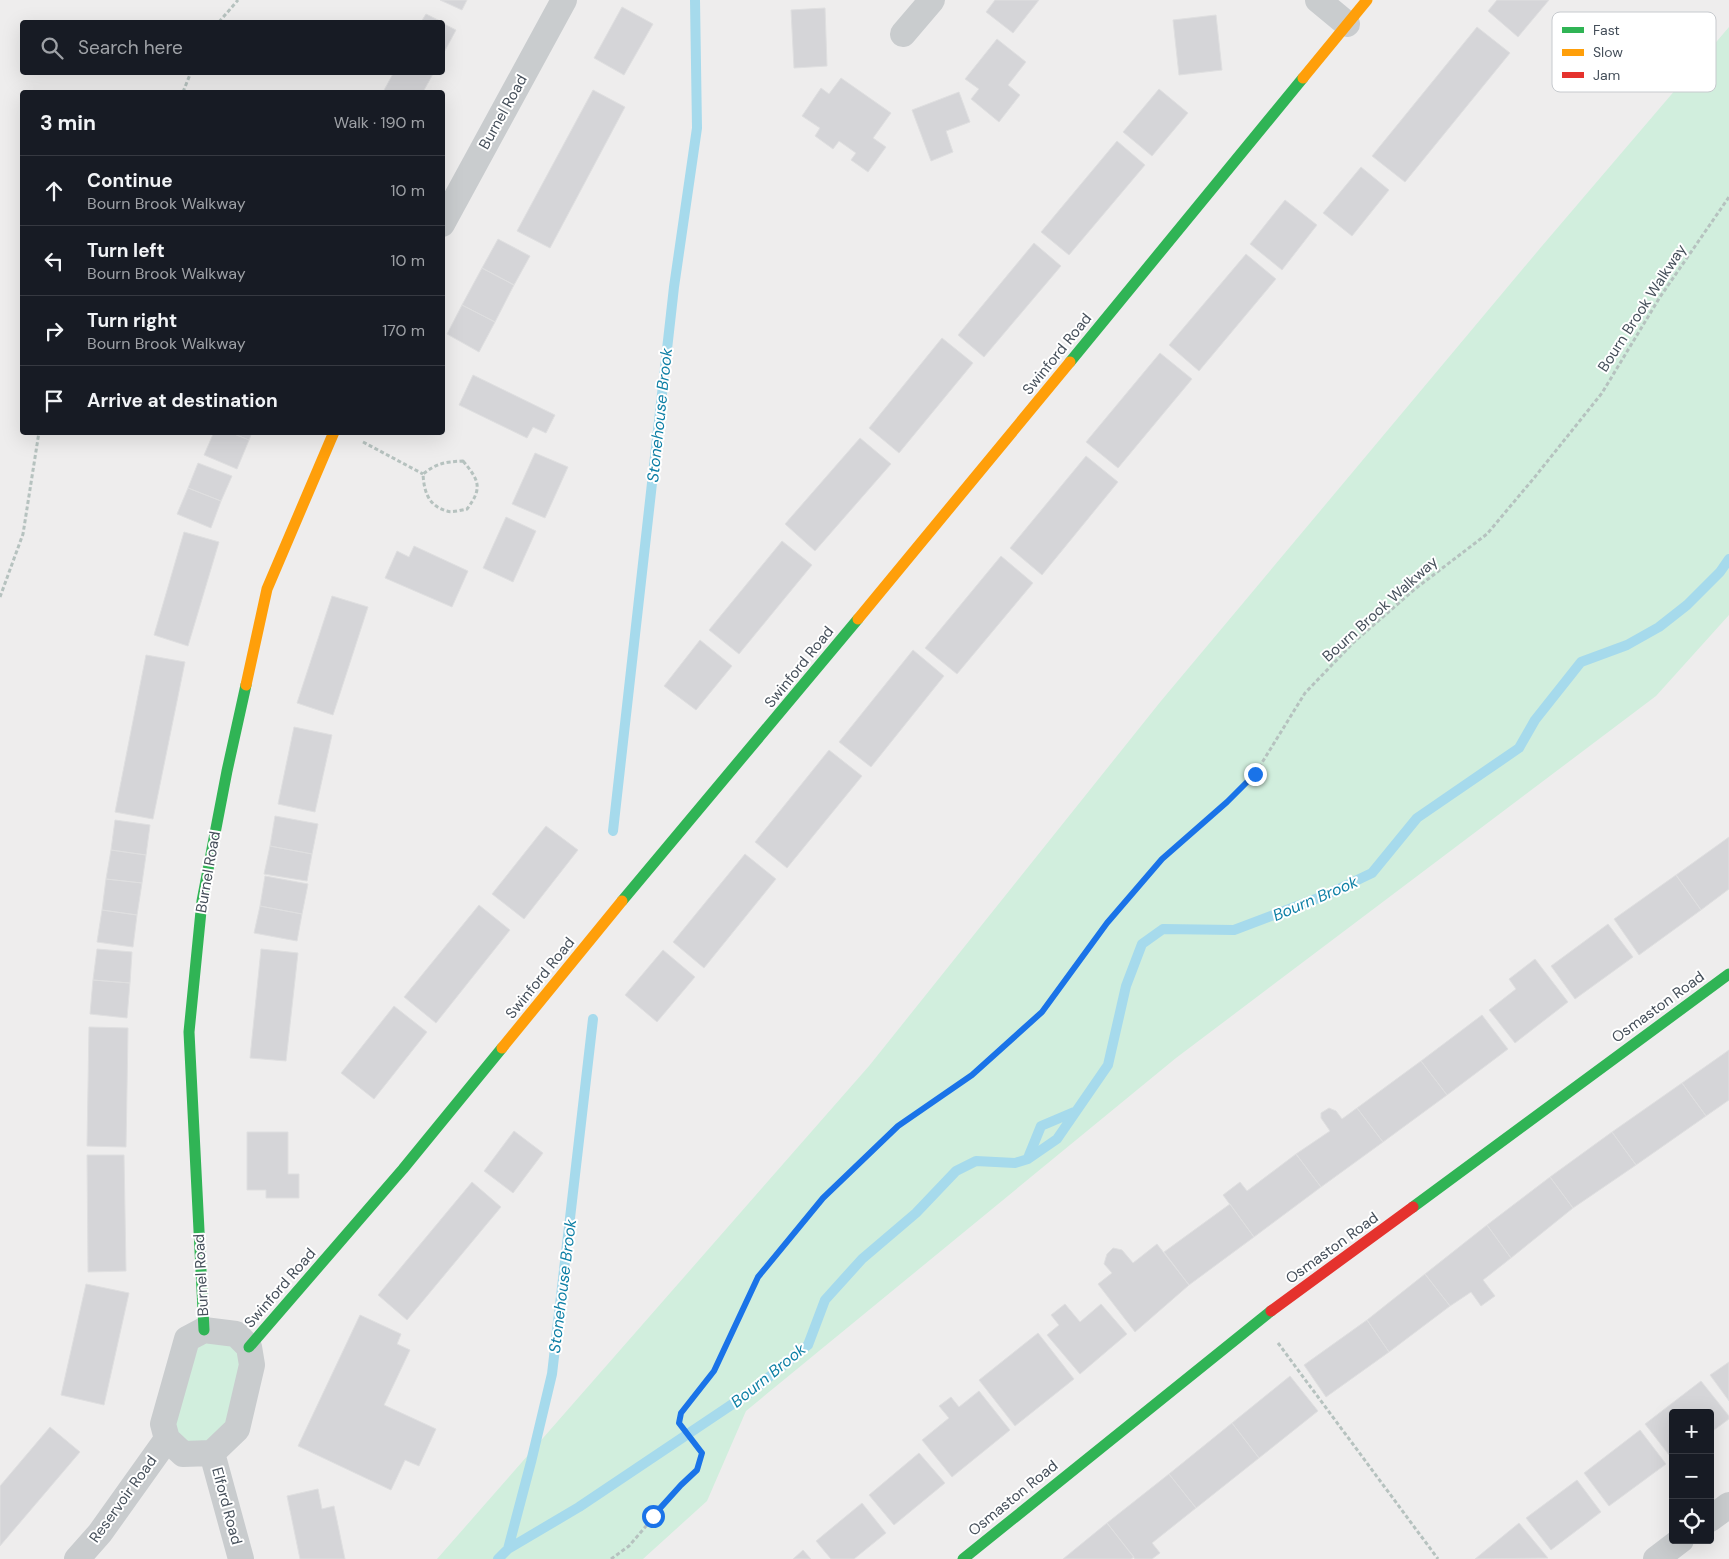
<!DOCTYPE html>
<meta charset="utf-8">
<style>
body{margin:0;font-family:"DM Sans",sans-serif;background:#242831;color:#f1f3f6}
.controls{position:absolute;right:15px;bottom:15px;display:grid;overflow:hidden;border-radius:5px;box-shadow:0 5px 20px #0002}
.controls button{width:45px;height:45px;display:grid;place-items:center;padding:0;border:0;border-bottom:1px solid #363941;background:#171b24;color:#f1f3f6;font:25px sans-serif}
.stop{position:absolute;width:15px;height:15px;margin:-11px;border:4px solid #1a73e8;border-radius:50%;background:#fff}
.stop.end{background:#1a73e8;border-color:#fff;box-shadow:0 1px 5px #0008}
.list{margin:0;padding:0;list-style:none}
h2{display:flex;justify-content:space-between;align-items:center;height:65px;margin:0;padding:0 20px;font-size:21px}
h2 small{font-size:16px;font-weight:400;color:#9ea1a6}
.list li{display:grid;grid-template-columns:32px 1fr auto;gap:15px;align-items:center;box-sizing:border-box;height:70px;padding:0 20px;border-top:1px solid #363941}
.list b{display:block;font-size:19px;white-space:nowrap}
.list p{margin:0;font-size:16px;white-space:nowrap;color:#9ea1a6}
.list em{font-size:16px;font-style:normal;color:#9ea1a6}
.icon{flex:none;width:28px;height:28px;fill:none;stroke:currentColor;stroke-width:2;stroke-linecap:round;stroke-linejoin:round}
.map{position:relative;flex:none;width:1729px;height:1559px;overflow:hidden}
.search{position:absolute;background:#171b24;box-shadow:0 5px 20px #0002;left:20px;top:20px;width:425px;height:55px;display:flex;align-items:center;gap:12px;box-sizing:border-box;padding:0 18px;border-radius:5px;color:#9ea1a6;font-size:19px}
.panel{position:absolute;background:#171b24;box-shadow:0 5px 20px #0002;left:20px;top:90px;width:425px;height:345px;border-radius:5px}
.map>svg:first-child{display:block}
</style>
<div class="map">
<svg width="1729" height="1559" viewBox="0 0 1729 1559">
<rect width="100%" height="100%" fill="#eeeded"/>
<!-- green -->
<path fill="#d1eedd" d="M1729 27V615L1656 696 1176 1058 746 1411 707 1501 643 1559H437L869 1066 1161 701 1542 246Z
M193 1341H235L248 1364 231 1426 211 1449 171 1435Z"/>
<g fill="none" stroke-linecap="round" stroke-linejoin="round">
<!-- stream -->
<path stroke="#a6daec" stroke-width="10" d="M613 831 674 287 697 128 695 0
M1028 1158 1041 1126 1074 1112
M508 1549 531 1462 552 1374 593 1019
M498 1559 508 1549 579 1507 752 1391 808 1345 825 1300 862 1259 916 1213 956 1171 976 1161 1015 1163 1028 1159 1057 1139 1108 1065 1126 986 1142 944 1163 929 1234 930 1326 895 1372 873 1417 818 1519 748 1535 720 1581 662 1627 645 1659 627 1687 605 1720 572 1729 559"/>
</g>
<!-- building -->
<path fill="#d5d5d8" stroke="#dfdfe0" d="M440 0H467L462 10Z
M995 0H1039L1013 33 986 12Z
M1497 0H1549L1518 37 1488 11Z
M622 7 653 24 624 75 594 58Z
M825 8 827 66 794 68 791 10Z
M426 14 442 22H421Z
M1216 15 1222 70 1179 75 1173 20Z
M442 23 456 30 442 56Z
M1477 27 1510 53 1405 182 1372 156Z
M997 39 1026 62 1008 85 1020 95 999 122 971 99 979 89 965 79Z
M394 72H434L423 92H383Z
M841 78 891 113 873 138 886 147 868 172 851 160 856 153 839 141 833 149 815 136 820 128 802 116 821 88 829 94Z
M1159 89 1188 113 1152 156 1123 132Z
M593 90 625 107 550 248 517 231Z
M959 92 970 122 946 131 953 152 931 161 912 110Z
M1117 141 1145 165 1069 255 1041 232Z
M1361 167 1389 190 1352 236 1323 213Z
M1285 200 1317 225 1282 270 1250 244Z
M498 239 530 256 514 285 482 268Z
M1034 243 1061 266 984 357 958 335Z
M1246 254 1276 279 1199 371 1169 345Z
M482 268 514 285 495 322 462 305Z
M462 305 495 322 479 352 447 334Z
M942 338 973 363 899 453 869 428Z
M1160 353 1192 379 1118 468 1086 442Z
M473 375 555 415 546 433 533 427 527 438 459 405Z
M214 432H229L249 440 237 469 204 455Z
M229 432H252L249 440Z
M860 438 891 464 815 551 785 524Z
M535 453 568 467 545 518 512 504Z
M1086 456 1118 482 1042 575 1010 548Z
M198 463 232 476 221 501 188 488Z
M188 488 221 501 211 528 177 514Z
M506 517 536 531 513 582 483 568Z
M184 532 219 542 188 646 154 635Z
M782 541 812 565 739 654 709 630Z
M414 546 468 571 452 607 385 578 397 551 409 557Z
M1001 556 1033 583 957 674 925 648Z
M332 596 368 607 333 715 297 703Z
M700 640 732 666 696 710 664 686Z
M913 650 944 676 871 767 839 742Z
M146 655 185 662 153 819 115 812Z
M294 727 332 735 315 812 278 804Z
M829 750 862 776 787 868 755 842Z
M275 816 318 824 312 854 270 846Z
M115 820 150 825 146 855 111 850Z
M546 826 578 850 524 919 492 894Z
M1729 837V889L1701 910 1676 875Z
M270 846 312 854 307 881 264 874Z
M111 850 146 855 142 883 106 879Z
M745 854 776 879 704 968 673 942Z
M1676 875 1701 910 1639 955 1614 919Z
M265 876 308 884 302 914 260 906Z
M106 879 142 883 137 915 102 910Z
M479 905 510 930 436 1023 404 997Z
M260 906 302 914 297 941 254 933Z
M102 910 137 915 133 947 97 942Z
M1608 924 1633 957 1575 999 1551 966Z
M97 949 132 952 130 983 93 980Z
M261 949 298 953 286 1061 250 1058Z
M663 950 695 977 657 1022 625 995Z
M1535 959 1568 1002 1515 1043 1489 1010 1516 989 1509 979Z
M93 980 130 983 127 1018 90 1014Z
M394 1006 427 1032 374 1099 341 1073Z
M1482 1015 1508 1049 1447 1095 1421 1061Z
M89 1027 128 1028 126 1147 87 1146Z
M1729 1050V1100L1706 1116 1682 1083Z
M1421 1061 1447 1095 1383 1142 1357 1108Z
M1682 1083 1706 1116 1636 1165 1612 1132Z
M1329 1108 1336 1111 1342 1119 1357 1108 1383 1142 1321 1187 1296 1154 1330 1131 1321 1118V1113Z
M514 1131 543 1153 513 1193 484 1171Z
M247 1132H288V1174H299V1198H266V1190H247Z
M1612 1132 1636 1165 1573 1208 1550 1177Z
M1296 1154 1321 1187 1254 1237 1223 1195 1240 1182 1247 1191Z
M87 1155H124L126 1271 88 1272Z
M1550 1177 1573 1208 1511 1258 1487 1225Z
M472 1182 501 1207 407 1320 378 1295Z
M1230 1204 1254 1237 1189 1285 1164 1252Z
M1487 1225 1511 1258 1483 1280 1495 1296 1481 1306 1471 1292 1450 1306 1425 1274Z
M1157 1244 1189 1285 1135 1332 1098 1284 1112 1273 1104 1264 1107 1254 1113 1248 1122 1250 1133 1263Z
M1425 1274 1450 1306 1389 1352 1367 1320Z
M86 1284 129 1293 104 1405 61 1395Z
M1065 1304 1080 1322 1101 1304 1127 1334 1080 1374 1047 1335 1059 1325 1051 1315Z
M360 1315 401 1334 397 1344 410 1350 384 1405 436 1429 419 1466 405 1460 391 1490 298 1446Z
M1367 1320 1389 1352 1326 1397 1304 1365Z
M1038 1333 1074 1379 1015 1426 979 1380Z
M1729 1362V1401L1710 1375Z
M1290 1376 1318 1411 1259 1458 1232 1423Z
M1701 1381 1729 1416V1419L1710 1433V1413H1673V1460L1645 1424Z
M979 1391 1010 1430 952 1477 922 1440 949 1418 939 1406 951 1397 959 1407Z
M1232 1423 1259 1458 1196 1508 1169 1474Z
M50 1427 80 1452 0 1546V1486Z
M1640 1430 1666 1464 1609 1506 1584 1473Z
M919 1453 945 1483 894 1525 869 1495Z
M1169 1474 1196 1508 1152 1543 1160 1553 1152 1559H1135L1107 1523Z
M1577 1480 1601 1512 1551 1550 1526 1518Z
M318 1489 322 1509 334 1506 345 1559H300L287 1496Z
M862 1503 886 1533 854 1559H831L816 1541Z
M1107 1523 1134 1557 1131 1559H1063Z
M1519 1523 1548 1558 1475 1559Z
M803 1550 811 1559H793Z"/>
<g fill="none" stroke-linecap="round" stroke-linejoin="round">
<!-- path -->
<path stroke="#b6c2bf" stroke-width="3" stroke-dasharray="4 2.5" stroke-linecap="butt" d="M219 22 238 0
M183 92 191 72
M363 442 423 474
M463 461C479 480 483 488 467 509 461 510 452 513 447 511 428 506 424 491 423 474 437 463 445 462 463 461Z
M0 597 23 534 39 432
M1278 1343 1438 1559
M611 1559 629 1546 681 1485 697 1470 702 1453 679 1423 681 1413 714 1371 758 1277 823 1198 898 1126 972 1075 1042 1012 1107 923 1162 859 1227 802 1255 774 1305 693 1354 642 1415 589 1487 534 1534 478 1602 393 1660 297 1729 197"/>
<!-- street -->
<path stroke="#c9ccce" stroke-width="26" d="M1318 0 1347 24
M903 34 932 0
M442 224 564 0
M204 1330 236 1334 249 1347 252 1365 237 1429 212 1453 183 1454 167 1439 163 1424 187 1339Z
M212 1453 241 1559
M1710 1519 1729 1505
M77 1559 100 1533 167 1439
M1656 1559 1681 1540"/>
<!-- fast -->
<path stroke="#30b455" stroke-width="11" d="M1070 362 1303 78
M622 901 858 619
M1413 1207 1729 974
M204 1330 189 1032 202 901 227 771 246 685
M249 1347 403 1169 502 1048
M963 1559 1271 1311"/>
<!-- slow -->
<path stroke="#ff9f0a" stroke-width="11" d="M1303 78 1367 0
M858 619 1070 362
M246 685 267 589 334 432
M502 1048 622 901"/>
<!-- jam -->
<path stroke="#e5322d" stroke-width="11" d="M1271 1311 1413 1207"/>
</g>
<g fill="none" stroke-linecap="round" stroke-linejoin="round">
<!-- route -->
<path stroke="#1a73e8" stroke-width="6" d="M653 1516 681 1485 697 1470 702 1453 679 1423 681 1413 714 1371 758 1277 823 1198 898 1126 972 1075 1042 1012 1107 923 1162 859 1227 802 1255 774"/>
</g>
<g text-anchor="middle" stroke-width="4" stroke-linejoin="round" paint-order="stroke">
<!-- street labels -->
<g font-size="15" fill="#454f5a" stroke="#fff">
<text transform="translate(503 112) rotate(-61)" y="5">Burnel Road</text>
<text transform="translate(1642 308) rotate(-57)" y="5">Bourn Brook Walkway</text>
<text transform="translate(1057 354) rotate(-51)" y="5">Swinford Road</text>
<text transform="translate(1380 609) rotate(-42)" y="5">Bourn Brook Walkway</text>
<text transform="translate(799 667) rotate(-51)" y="5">Swinford Road</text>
<text transform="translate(208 872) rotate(-80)" y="5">Burnel Road</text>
<text transform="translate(540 978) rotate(-51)" y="5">Swinford Road</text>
<text transform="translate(1658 1007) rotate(-36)" y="5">Osmaston Road</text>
<text transform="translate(1332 1248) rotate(-36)" y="5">Osmaston Road</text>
<text transform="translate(201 1275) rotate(-93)" y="5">Burnel Road</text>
<text transform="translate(280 1288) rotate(-49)" y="5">Swinford Road</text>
<text transform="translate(1013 1498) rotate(-39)" y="5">Osmaston Road</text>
<text transform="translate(123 1499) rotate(-54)" y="5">Reservoir Road</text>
<text transform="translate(227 1506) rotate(75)" y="5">Elford Road</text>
</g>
<!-- water labels -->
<g font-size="16" font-style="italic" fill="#0d7fa5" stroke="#fff">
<text transform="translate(659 415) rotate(-84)" y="6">Stonehouse Brook</text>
<text transform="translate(1315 898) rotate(-23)" y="6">Bourn Brook</text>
<text transform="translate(562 1286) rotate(-83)" y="6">Stonehouse Brook</text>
<text transform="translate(768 1375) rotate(-39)" y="6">Bourn Brook</text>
</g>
</g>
<!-- legend -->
<rect x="1552" y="12" width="164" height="80" rx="8" fill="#fff" stroke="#c7cace" stroke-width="1"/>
<rect x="1562" y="27" width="22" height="6" fill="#30b455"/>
<rect x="1562" y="49" width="22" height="7" fill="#ff9f0a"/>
<rect x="1562" y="72" width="22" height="6" fill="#e5322d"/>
<g font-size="14" fill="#454f5a">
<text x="1593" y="35">Fast</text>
<text x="1593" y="57">Slow</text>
<text x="1593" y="80">Jam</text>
</g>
</svg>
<div class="controls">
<button>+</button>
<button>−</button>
<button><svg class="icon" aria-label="locate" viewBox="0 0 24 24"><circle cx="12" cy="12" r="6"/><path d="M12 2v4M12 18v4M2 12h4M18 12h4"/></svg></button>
</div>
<div class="stop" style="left:653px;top:1516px"></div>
<div class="stop end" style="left:1255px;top:774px"></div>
<div class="search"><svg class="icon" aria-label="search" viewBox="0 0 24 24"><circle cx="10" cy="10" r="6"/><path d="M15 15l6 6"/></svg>Search here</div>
<section class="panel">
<h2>3 min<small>Walk · 190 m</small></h2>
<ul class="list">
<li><svg class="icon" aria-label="ahead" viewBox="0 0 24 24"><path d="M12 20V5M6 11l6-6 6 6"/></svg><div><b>Continue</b><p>Bourn Brook Walkway</p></div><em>10 m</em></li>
<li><svg class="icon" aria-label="left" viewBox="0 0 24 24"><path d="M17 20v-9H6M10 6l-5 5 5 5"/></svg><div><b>Turn left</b><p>Bourn Brook Walkway</p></div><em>10 m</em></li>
<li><svg class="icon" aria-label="right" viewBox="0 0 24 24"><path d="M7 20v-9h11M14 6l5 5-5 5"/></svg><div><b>Turn right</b><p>Bourn Brook Walkway</p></div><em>170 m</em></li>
<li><svg class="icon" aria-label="arrive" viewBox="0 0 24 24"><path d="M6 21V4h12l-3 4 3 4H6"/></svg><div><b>Arrive at destination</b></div></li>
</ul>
</section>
</div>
